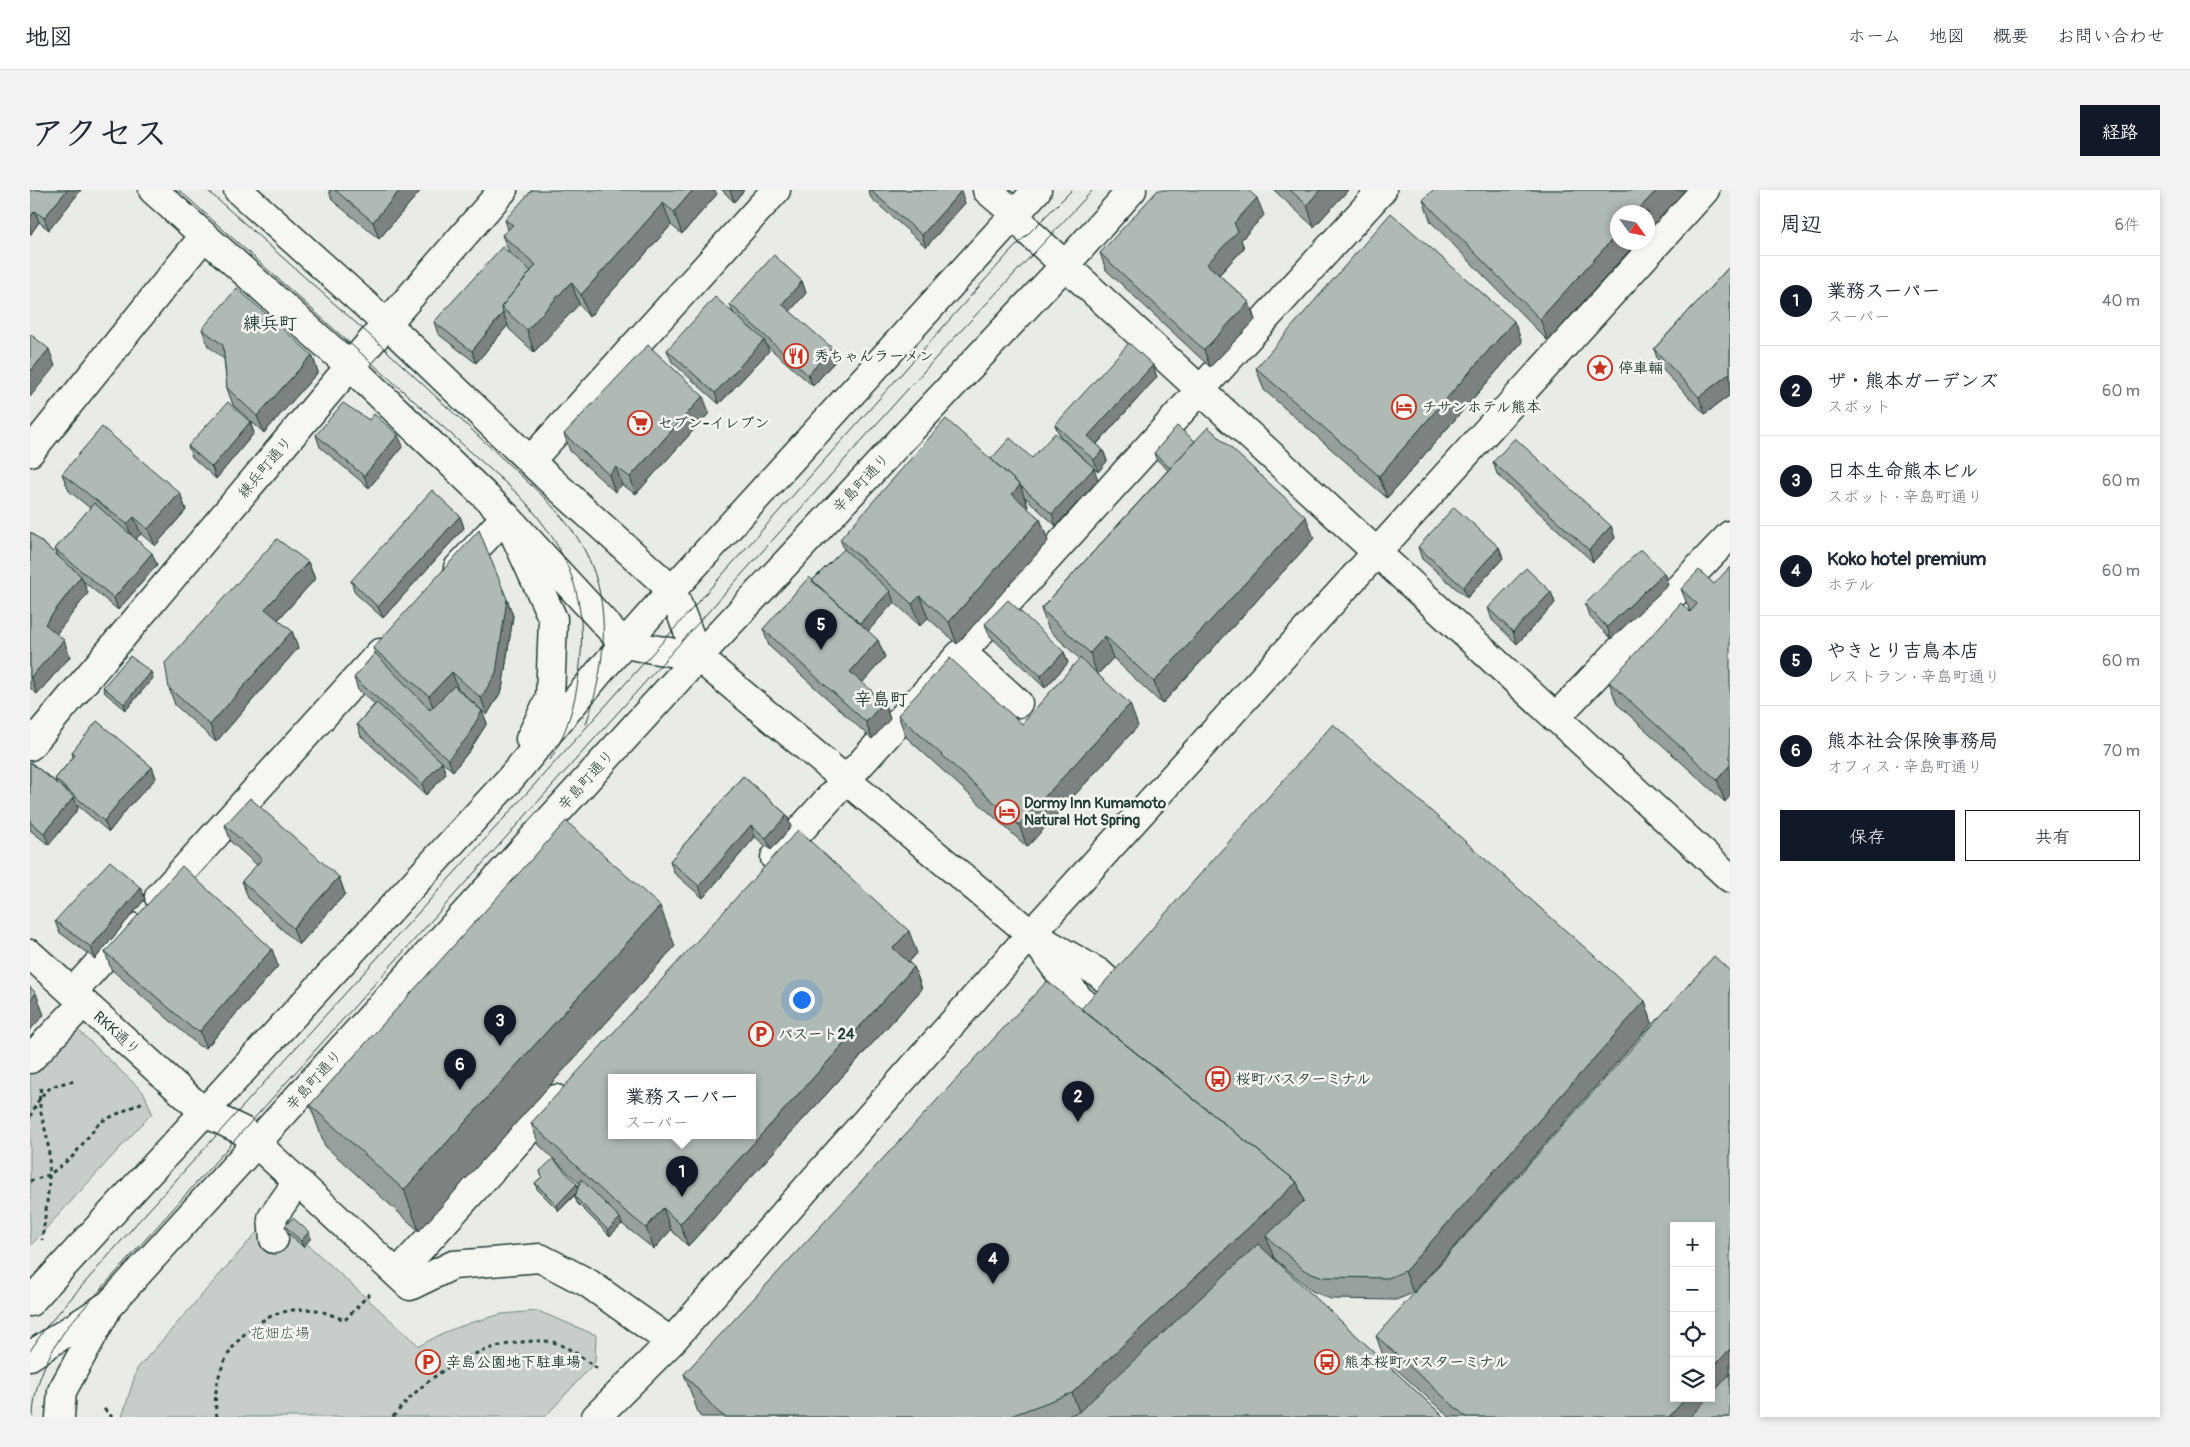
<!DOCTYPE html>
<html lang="ja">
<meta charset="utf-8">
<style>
body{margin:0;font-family:Pangolin,"Klee One",sans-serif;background:#f2f2f3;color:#1f2937}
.controls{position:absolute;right:15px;bottom:15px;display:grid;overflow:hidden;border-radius:0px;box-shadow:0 2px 8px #0003}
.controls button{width:45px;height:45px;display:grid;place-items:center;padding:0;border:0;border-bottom:1px solid #e0e1e3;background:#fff;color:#1f2937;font:25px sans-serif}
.compass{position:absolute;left:1580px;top:15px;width:45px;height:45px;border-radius:50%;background:#fff;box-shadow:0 2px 8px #0003;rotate:123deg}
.you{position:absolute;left:771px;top:809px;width:18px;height:18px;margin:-12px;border:4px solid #fff;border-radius:50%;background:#1a73e8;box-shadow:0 0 0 8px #1a73e833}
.badge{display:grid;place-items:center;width:32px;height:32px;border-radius:50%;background:#111827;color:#fff;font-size:16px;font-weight:700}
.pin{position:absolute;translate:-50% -41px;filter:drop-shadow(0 1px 2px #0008)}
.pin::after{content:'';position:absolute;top:26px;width:18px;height:15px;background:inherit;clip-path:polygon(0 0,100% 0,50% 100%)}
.popup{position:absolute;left:578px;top:884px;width:148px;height:65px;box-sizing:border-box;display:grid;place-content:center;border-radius:0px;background:#fff;filter:drop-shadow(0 1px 4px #0005);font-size:16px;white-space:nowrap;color:#747a83}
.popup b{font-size:19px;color:#1f2937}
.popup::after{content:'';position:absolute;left:50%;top:100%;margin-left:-10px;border:10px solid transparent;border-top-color:#fff}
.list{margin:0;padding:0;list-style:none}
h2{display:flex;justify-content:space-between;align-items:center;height:65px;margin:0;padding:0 20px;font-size:21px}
h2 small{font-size:16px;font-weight:400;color:#747a83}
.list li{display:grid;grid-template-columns:32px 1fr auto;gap:15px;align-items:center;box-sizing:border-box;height:90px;padding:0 20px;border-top:1px solid #e0e1e3}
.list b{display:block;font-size:19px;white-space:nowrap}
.list p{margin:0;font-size:16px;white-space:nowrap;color:#747a83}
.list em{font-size:16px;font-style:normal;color:#747a83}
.actions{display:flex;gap:10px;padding:15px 20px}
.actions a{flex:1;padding:11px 0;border:1px solid #111827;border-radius:0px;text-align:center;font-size:18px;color:#111827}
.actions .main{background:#111827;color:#fff}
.icon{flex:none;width:28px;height:28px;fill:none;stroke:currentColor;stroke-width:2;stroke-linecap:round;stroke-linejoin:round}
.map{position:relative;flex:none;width:1700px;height:1227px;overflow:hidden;border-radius:0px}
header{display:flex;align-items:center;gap:30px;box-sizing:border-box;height:70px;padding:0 25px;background:#fff;border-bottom:1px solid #e0e1e3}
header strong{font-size:24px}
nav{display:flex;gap:28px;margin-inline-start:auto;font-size:18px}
.intro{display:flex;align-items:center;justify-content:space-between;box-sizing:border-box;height:120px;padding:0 30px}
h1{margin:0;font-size:35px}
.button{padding:12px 22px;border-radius:0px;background:#111827;color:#fff;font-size:18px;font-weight:700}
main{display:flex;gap:30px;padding:0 30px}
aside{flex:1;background:#fff;border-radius:0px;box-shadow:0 2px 8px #0003}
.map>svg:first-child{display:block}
</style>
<header>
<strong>地図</strong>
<nav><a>ホーム</a><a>地図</a><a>概要</a><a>お問い合わせ</a></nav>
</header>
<div class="intro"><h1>アクセス</h1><a class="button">経路</a></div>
<main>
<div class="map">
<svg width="1700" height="1227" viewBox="0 0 1700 1227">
<rect width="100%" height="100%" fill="#e9ebe7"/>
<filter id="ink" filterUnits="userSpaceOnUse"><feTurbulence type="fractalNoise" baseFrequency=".02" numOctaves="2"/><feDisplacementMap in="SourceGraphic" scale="10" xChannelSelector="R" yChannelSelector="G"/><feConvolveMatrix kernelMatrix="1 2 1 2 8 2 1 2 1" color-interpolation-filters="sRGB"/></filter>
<g filter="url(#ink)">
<!-- green -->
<path fill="#c7cec9" stroke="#73867e" d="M44 836 114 903 122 923 0 1056V883Z
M253 1032 389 1156 415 1142 440 1133 472 1124 508 1121 566 1145 565 1172 515 1227H92L107 1179 235 1033Z"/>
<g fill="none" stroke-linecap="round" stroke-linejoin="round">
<defs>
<path id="minor" d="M123 0 320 176 476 326 594 454 668 467 1001 744 1069 783 1104 815
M208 0 357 134 516 286 642 400 668 467
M957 0 985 24 1000 43 1700 688
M0 262 174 46
M500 271 746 0
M428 378 476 326 523 429 520 508 500 549
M933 463 988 513
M1525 528 1700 345
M0 556 320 176 473 0
M745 668 1352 0
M129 707 350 463
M1008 754 1049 809 1084 838
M0 764 174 922 213 941 380 1096 423 1075 510 1068 558 1093 641 1152
M43 802 101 737
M0 869 42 825
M244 1049 242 1028 267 992
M367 1084 526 909
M0 1112 480 589 571 480 642 400 1007 0
M0 1166 80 1114 668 467 1035 75 1102 0
M30 1227 32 1201 77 1119
M566 1227 641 1152 1001 744 1675 0"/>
</defs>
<!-- minor casing -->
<use href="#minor" stroke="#1f3d34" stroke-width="31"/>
<!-- path -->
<path stroke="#1f3d34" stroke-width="3" stroke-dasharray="4 4" stroke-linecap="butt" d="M11 898C6 918 16 935 18 955 22 986 16 1019 12 1050
M0 927C12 901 18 894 47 891
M0 991 19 985 43 966 70 932 113 912
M74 1219 82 1227
M187 1227C176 1170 225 1112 286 1120 295 1122 306 1127 315 1130L340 1103
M363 1227C396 1186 439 1158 492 1152 502 1151 514 1150 523 1152 541 1158 554 1169 569 1180"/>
<!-- minor -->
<use href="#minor" stroke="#f6f6f2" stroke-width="28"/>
<!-- tram -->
<path stroke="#1f3d34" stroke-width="1" d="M149 0 490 306C540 361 559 409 549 484 545 514 537 543 520 570
M177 0 344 149 515 308C530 325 546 342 556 363 583 416 575 480 556 534
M0 1161 16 1137 107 1033 554 540 979 63 1042 0
M3 1227C4 1192 18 1165 38 1136L912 161 1063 0"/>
</g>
<!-- wall -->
<path fill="#97a09c" stroke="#1f3d34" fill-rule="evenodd" d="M0 0H51L19 40 9 32 0 45Z
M299 0H391L349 49 302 10Z
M692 0H714L704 12Z
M838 0H930L935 13 896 57 841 8Z
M1244 0H1318L1284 37Z
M1403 0H1655L1618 41V22L1588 52H1607L1518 151 1401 32 1393 10Z
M687 4 652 44 641 35 559 127 549 114 504 162 479 139 478 135 446 173 408 144 404 132 479 62 472 45 478 39 475 30Z
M1234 25 1211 50 1214 58 1189 85 1219 112 1225 130 1180 177 1076 80 1070 63Z
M1700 76V205L1675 224 1630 177 1624 159Z
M772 91 776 103 760 121 806 170 783 196 736 155 739 161 689 214 642 172 637 160 703 123 700 114Z
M172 139 282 165 288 182 234 243 203 215 197 198 194 169 178 156Z
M1492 152 1357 308 1234 200 1226 178Z
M1127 187 1067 254 1073 260 1077 271 1068 282 1030 246 1025 235Z
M679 223 606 304 592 295 585 302 540 261 534 244Z
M220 232 224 243 186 289 162 267 158 256Z
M286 245 373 256 339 298 290 257Z
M1165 251 1284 348 1132 514 1083 468 1068 484 1108 536 997 657 876 547 868 525 992 534 1050 469 1019 440 1011 419 1138 280 1126 269 1124 263Z
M1002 268 1068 290 1026 336 995 307 998 317 997 318 1010 329 1018 351 927 454 898 428 890 436 864 412 838 441 855 467 832 492 854 512 860 529 842 549 739 456 733 439 814 359 810 349 961 269Z
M1463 272 1581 336 1585 348 1563 372 1467 284Z
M32 284 150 303 156 320 125 356 111 344 106 348 127 375 88 420 53 391 58 403 26 444 40 467 7 504 0 498V342L28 366 25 359 60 318 39 301Z
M430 326 434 338 353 428 325 403 321 391Z
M1388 357H1469L1473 368 1437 408 1392 369Z
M278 372 285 389 248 430 262 441 268 458 186 552 145 515 139 498Z
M1634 383 1638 395 1581 449 1559 426 1555 414Z
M1684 394 1695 612 1587 514 1579 492 1660 421 1651 399Z
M1521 402 1525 413 1487 454 1462 430 1458 418Z
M477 409 483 426 472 500 457 525 428 499 452 521 457 533 440 560 423 581 399 561 416 584 396 605 331 546 327 534 345 514 328 500 324 488 345 463 343 458ZM391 511 401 520H400Z
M955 434 1034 462 1038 473 1015 498 960 446Z
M121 482 123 488 96 520 75 503 73 497Z
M42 562 122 577 126 588 97 619 79 642 47 615 48 619 19 655 0 640V572L27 593 25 589 43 567Z
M713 586 757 625 761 637 741 660 725 647 673 708 644 683 640 671Z
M195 635 309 687 315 704 269 755 218 708 212 691 227 675 201 652Z
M115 709 65 769 29 742 25 731Z
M645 756 389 1041 295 956 280 915Z
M75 762 248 776 176 858 169 856 81 779Z
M887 763 879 772 884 777 892 799 658 1056 641 1040 624 1059 592 1034 580 1046 547 1013 545 1007 546 1004 529 1021 507 999 505 993 512 987 510 981 547 994 548 997 550 994 509 955 501 933Z
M1615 811 1622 833 1383 1103 1366 1110 1301 1109 1282 1101 1244 1068 1243 1069 1414 1227H671L669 1225 654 1184 1051 819Z
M255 1036 281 1048 273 1057 257 1042Z
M1346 1146 1700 1227H1419L1354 1168Z"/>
<!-- shaded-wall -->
<path fill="#7b827f" stroke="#1f3d34" d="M37 0H51L19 40 14 28Z
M370 0H391L349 49 343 32Z
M663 0H685L687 4 652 44 644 22Z
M700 0H714L704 12Z
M1290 0H1318L1284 37 1277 15Z
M1627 0H1655L1618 41V22H1606Z
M931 1 935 13 896 57 892 45Z
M1227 8 1234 25 1211 50 1214 58 1183 91 1177 74 1204 33Z
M633 13 641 35 559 127 551 105Z
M5 21 9 32 0 45V27Z
M1588 43V52H1607L1518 151 1510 129Z
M772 91 776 103 756 126 752 114Z
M541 92 549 114 504 162 497 140Z
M1219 112 1225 130 1180 177 1174 160Z
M473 123 478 135 446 173 442 161Z
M1484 131 1492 152 1357 308 1349 286Z
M734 150 739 161 689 214 685 203Z
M802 158 806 170 783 196 778 185Z
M19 159 25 176 0 207V182Z
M282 165 288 182 234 243 227 226Z
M1123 175 1127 187 1063 258 1058 246Z
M1700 183V205L1675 224 1669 207Z
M673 206 679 223 606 304 600 287Z
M220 232 224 243 186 289 182 277Z
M368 245 373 256 339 298 334 286Z
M1073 260 1077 271 1068 282 1064 270Z
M586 277 592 295 585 302 579 285Z
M1064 278 1068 290 1026 336 1022 324Z
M990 295 998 317 990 326 982 304Z
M150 303 156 320 125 356 118 339Z
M430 326 434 338 353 428 348 417Z
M104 327 111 344 103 351 97 334Z
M1276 327 1284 348 1132 514 1124 492Z
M1010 329 1018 351 927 454 919 432Z
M1581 336 1585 348 1563 372 1559 360Z
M1469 357 1473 368 1437 408 1433 397Z
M122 363 127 375 88 420 84 408Z
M278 372 285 389 242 436 235 419Z
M1634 383 1638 395 1581 449 1577 437Z
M51 386 58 403 21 451 15 434Z
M860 401 864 412 832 448 828 436Z
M1521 402 1525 413 1487 454 1483 442Z
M890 406 898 428 890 436 882 414Z
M477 409 483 426 472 500 457 525 451 508Z
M262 441 268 458 186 552 180 535Z
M1075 446 1083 468 1067 485 1060 463Z
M34 450 40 467 7 504 1 487Z
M848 450 855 467 827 499 820 482Z
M1034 462 1038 473 1015 498 1011 486Z
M121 482 123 488 96 520 94 514Z
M422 482 428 499 405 523 399 506Z
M854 512 860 529 842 549 836 532Z
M1100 514 1108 536 997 657 989 635Z
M452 521 457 533 440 560 423 581 418 569Z
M412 572 416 584 396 605 392 594Z
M1700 575V606L1695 612 1687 590Z
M122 577 126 588 97 619 79 642 74 631 93 607Z
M44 607 48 619 19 655 14 643Z
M757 625 761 637 741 660 736 648Z
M721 635 725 647 673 708 669 696Z
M309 687 315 704 269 755 263 738Z
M111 698 115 709 65 769 61 757Z
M630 716 645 756 389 1041 374 1000Z
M879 741 887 763 871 780 863 758Z
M242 759 248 776 176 858 170 841Z
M884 777 892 799 658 1056 650 1034Z
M6 803 14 825 0 840V810Z
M1615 811 1622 833 1383 1103 1375 1081Z
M1267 992 1282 1033 1236 1046 1244 1068 1074 1227H1051L1042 1203Z
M547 994 549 1000 529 1021 527 1015Z
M633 1018 641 1040 624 1059 616 1038Z
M590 1028 592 1034 580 1046 578 1040Z
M279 1042 281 1048 273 1057 271 1051Z
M1700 1159V1190L1667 1227H1639L1656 1208H1681V1180Z"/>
<!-- building -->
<path fill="#b0bab5" stroke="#1f3d34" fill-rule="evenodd" d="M0 0H37L14 28 5 21 0 27Z
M305 0H370L343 32Z
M502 0H663L644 22 633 13 551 105 541 92 497 140 471 117 506 75 472 45 483 35 475 30Z
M840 0H930L931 1 892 45Z
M1128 0H1218L1227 8 1204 33 1208 41 1177 74 1219 112 1174 160 1070 63Z
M1260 0H1290L1277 15Z
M1403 0H1627L1606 22H1588V43L1510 129 1393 10Z
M1361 23 1484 131 1349 286 1226 178Z
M472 57 501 81 471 117 473 123 442 161 404 132Z
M744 65 772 91 752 114 802 158 778 185 700 114Z
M1700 76V183L1669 207 1624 159Z
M207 98 282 165 227 226 197 198 193 155 172 139Z
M685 107 734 150 685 203 637 160Z
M0 144 19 159 0 182Z
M1099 153 1123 175 1058 246 1073 260 1064 270 1025 235Z
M618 155 673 206 600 287 586 277 579 285 534 244Z
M198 212 220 232 182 277 158 256Z
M313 213 339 230 344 224 368 245 334 286 286 245Z
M916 229 990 295 982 304 1010 329 919 432 890 406 882 414 810 349Z
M1147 236 1165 251 1140 278 1124 263Z
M72 237 150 303 118 339 104 327 97 334 32 284Z
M1178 237 1276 327 1124 492 1075 446 1060 463 1011 419Z
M1025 243 1064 278 1022 324 961 269 980 248 1002 268Z
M1485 248 1581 336 1559 360 1463 272Z
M402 300 430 326 348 417 321 391Z
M64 313 122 363 84 408 25 359Z
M1424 317 1469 357 1433 397 1388 357Z
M449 340 477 409 466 483 451 508 422 482 399 506 343 458Z
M0 342 51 386 15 434 34 450 1 487H0Z
M247 349 278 372 235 419 262 441 180 535 139 498 135 473Z
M814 359 860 401 830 433 782 391Z
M1611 359 1634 383 1577 437 1555 414Z
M1700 377V575L1687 590 1579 492 1651 413 1660 422 1667 414 1651 399 1669 380 1684 394Z
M1496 378 1521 402 1483 442 1458 418Z
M779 387 848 450 820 482 854 512 836 532 733 439Z
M978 410 1034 462 1011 486 955 434Z
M345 463 400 520 424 496 452 521 436 549 418 569 324 488Z
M100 466 121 482 94 514 73 497Z
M920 468 992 534 1050 468 1100 514 989 635 868 525Z
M347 513 412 572 392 594 327 534Z
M67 531 122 577 93 607 74 631 25 589 45 565 42 562Z
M1303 534 1615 811 1375 1081 1358 1088 1293 1087 1274 1080 1236 1046 1274 1011 1267 992 1051 819Z
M0 572 44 607 14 643 0 632Z
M713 586 757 625 736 648 721 635 669 696 640 671Z
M220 608 309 687 263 738 212 691 232 669 195 635Z
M536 631 630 716 374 1000 280 915Z
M768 640 879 741 863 758 884 777 650 1034 633 1018 616 1038 584 1012 501 933ZM582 888H722V946H582Z
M80 671 111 698 61 757 25 731Z
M152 676 242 759 170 841 163 839 75 762Z
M1684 766 1700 781V1159L1681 1180V1036H1644V1208H1656L1639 1227H1436L1346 1146Z
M1017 791 1267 992 1042 1203 978 1227H695L687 1221 654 1184Z
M0 797 6 803 0 810Z
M523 969 547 994 527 1015 505 993 512 987 510 981Z
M551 989 590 1028 578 1040 545 1007Z
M263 1028 279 1042 271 1051 255 1036Z
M1228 1054 1414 1227H1034L1049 1222Z
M1700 1184V1227H1660L1678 1208H1681V1205Z"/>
</g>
<!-- icons -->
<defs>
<symbol id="restaurant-ring" viewBox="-11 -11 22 22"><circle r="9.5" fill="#f6f6f2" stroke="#c8321e" stroke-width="1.5"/><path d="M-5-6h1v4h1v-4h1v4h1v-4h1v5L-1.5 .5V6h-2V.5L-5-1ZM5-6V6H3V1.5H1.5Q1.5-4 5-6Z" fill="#c8321e"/></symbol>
<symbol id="sight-ring" viewBox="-11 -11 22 22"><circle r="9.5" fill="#f6f6f2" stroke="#c8321e" stroke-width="1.5"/><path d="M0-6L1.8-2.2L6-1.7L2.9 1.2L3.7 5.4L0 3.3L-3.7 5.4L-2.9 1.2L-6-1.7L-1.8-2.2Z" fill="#c8321e"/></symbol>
<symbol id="hotel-ring" viewBox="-11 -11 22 22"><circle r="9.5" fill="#f6f6f2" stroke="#c8321e" stroke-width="1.5"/><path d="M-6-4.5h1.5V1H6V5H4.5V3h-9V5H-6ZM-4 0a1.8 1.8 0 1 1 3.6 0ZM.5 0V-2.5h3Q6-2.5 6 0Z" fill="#c8321e"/></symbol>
<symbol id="supermarket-ring" viewBox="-11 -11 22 22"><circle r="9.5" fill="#f6f6f2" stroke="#c8321e" stroke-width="1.5"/><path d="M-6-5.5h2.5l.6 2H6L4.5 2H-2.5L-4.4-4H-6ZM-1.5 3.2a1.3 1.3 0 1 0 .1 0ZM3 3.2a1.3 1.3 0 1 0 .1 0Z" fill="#c8321e"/></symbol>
<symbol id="parking-ring" viewBox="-11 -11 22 22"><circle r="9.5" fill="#f6f6f2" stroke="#c8321e" stroke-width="1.5"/><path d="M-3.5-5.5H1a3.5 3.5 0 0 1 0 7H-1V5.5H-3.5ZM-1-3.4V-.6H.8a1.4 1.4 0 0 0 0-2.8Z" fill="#c8321e"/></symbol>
<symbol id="bus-ring" viewBox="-11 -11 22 22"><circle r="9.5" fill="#f6f6f2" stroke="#c8321e" stroke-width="1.5"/><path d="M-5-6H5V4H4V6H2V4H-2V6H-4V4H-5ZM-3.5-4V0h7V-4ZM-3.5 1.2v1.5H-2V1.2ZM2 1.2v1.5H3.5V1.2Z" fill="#c8321e"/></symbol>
</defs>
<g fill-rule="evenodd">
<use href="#restaurant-ring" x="752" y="152" width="28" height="28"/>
<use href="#sight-ring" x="1556" y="164" width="28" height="28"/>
<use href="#hotel-ring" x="1360" y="203" width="28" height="28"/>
<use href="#supermarket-ring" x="596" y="219" width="28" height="28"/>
<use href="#hotel-ring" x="963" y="608" width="28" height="28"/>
<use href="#parking-ring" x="717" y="830" width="28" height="28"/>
<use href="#bus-ring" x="1174" y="875" width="28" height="28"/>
<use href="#parking-ring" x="384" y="1158" width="28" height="28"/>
<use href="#bus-ring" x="1283" y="1158" width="28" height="28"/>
</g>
<g text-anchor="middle" stroke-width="5" stroke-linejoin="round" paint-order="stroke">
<!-- poi labels -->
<g font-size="15" font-weight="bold" fill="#1f3d34" stroke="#f6f6f2" text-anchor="start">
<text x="784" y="171">秀ちゃんラーメン</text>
<text x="1588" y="183">停車輛</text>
<text x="1392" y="222">チサンホテル熊本</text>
<text x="628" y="238">セブン-イレブン</text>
<text x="994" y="618">Dormy Inn Kumamoto<tspan x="994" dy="17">Natural Hot Spring</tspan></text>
<text x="748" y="849">パスート24</text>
<text x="1206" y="894">桜町バスターミナル</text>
<text x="416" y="1177">辛島公園地下駐車場</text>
<text x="1314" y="1177">熊本桜町バスターミナル</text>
</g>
<!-- street labels -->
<g font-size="15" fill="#1f3d34" stroke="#f6f6f2">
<text transform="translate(235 277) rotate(-50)" y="5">練兵町通り</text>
<text transform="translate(831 293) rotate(-47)" y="5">辛島町通り</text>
<text transform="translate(556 590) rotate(-48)" y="5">辛島町通り</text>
<text transform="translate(87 843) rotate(42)" y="5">RKK通り</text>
<text transform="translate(284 890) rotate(-48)" y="5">辛島町通り</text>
</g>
<!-- park labels -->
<g font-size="15" fill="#415a52" stroke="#f6f6f2">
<text x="250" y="1148">花畑広場</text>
</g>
<!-- quarter labels -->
<g font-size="18" font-weight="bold" fill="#1f3d34" stroke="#f6f6f2">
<text x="240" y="139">練兵町</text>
<text x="851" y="515">辛島町</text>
</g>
</g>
</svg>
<div class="controls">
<button>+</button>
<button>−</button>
<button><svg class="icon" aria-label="locate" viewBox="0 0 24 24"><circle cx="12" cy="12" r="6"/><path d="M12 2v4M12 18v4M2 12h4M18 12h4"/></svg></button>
<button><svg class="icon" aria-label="layers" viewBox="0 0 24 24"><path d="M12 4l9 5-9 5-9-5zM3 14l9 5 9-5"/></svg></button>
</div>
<svg class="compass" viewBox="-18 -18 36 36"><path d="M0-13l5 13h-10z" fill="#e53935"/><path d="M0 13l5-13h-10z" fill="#747a83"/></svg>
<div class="you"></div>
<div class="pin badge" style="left:652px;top:1007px">1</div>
<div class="popup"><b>業務スーパー</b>スーパー</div>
<div class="pin badge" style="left:1048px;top:932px">2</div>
<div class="pin badge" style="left:470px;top:856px">3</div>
<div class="pin badge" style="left:963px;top:1094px">4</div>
<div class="pin badge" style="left:791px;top:460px">5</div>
<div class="pin badge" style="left:430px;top:900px">6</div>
</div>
<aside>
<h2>周辺<small>6件</small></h2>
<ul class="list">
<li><span class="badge">1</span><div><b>業務スーパー</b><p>スーパー</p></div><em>40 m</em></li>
<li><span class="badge">2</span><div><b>ザ・熊本ガーデンズ</b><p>スポット</p></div><em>60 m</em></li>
<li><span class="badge">3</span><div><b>日本生命熊本ビル</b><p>スポット · 辛島町通り</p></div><em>60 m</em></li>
<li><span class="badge">4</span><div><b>Koko hotel premium</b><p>ホテル</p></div><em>60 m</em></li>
<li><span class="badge">5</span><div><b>やきとり吉鳥本店</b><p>レストラン · 辛島町通り</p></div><em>60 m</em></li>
<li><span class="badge">6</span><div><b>熊本社会保険事務局</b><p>オフィス · 辛島町通り</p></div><em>70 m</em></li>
</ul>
<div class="actions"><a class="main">保存</a><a>共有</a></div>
</aside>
</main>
